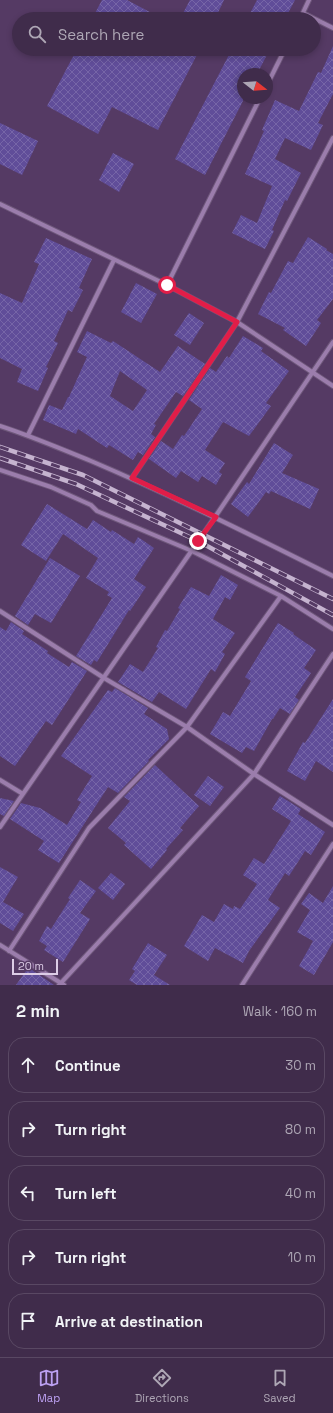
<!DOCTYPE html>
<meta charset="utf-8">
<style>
body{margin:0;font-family:"Space Grotesk",sans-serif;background:#4b3855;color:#f1f3f6}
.compass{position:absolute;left:237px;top:68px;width:36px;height:36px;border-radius:50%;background:#402c4b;box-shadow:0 2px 6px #0003;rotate:107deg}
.scale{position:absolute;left:12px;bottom:10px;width:46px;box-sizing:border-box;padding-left:4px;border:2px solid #ddcde6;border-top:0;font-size:11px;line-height:14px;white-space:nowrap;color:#ddcde6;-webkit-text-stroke:3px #553a64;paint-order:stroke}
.stop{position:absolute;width:12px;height:12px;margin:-9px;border:3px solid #e11d48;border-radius:50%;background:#fff}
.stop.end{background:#e11d48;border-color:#fff;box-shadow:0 1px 4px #0008}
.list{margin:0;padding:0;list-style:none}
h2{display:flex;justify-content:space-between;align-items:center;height:52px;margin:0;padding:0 16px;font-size:17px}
h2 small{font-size:13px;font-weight:400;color:#aea7b5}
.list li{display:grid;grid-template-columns:26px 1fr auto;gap:12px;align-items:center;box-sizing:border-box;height:56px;margin:0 8px 8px;padding:0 8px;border:1px solid #594863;border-radius:16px}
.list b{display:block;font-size:15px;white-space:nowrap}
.list em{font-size:13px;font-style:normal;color:#aea7b5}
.icon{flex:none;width:22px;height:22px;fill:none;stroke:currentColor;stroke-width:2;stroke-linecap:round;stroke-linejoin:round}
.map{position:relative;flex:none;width:333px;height:985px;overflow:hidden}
.search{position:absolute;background:#402c4b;box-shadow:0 2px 6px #0003;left:12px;right:12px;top:12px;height:44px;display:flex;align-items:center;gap:10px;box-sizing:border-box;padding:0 14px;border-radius:22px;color:#aea7b5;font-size:15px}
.sheet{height:372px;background:#402c4b}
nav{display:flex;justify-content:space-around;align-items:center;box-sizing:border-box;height:56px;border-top:1px solid #594863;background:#402c4b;font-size:11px;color:#aea7b5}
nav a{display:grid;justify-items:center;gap:2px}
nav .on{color:#bca0f2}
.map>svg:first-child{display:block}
</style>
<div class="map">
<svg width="333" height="985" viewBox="0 0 333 985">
<defs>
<pattern id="building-cross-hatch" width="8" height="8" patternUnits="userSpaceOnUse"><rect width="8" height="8" fill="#604d99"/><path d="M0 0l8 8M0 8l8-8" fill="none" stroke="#7665a7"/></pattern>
</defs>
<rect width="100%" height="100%" fill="#553a64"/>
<!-- building -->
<path fill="url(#building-cross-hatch)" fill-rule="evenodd" d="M102 0H127L163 19H92Z
M190 0H224L215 19H180Z
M257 0H295L285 19H247Z
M333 46V94L318 123 323 125 311 150 285 138 275 159 301 173 287 201 285 200 272 230 274 231 265 249 232 233 241 215 257 223 272 186 245 174 264 131 262 130 275 100 299 111 318 72 321 73Z
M77 49H200L158 130 112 107 98 134 47 106Z
M232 49H270L257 74H243V101L205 175 175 159Z
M0 123 38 141 22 175 0 164Z
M113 153 134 164 119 192 99 180Z
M308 237 327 249 326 250 333 254V299L317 320 321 323 306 346 283 330 285 328 258 314 269 292 271 293 288 261 293 263Z
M46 238 92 259 79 288 83 290 72 312 68 310 54 341 58 343 46 367 48 368 38 391 17 382 22 369 0 358V293L22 303 39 264 34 262Z
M136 283 157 294 141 323 121 312Z
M189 313 204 323 190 345 174 335Z
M87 331 111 343 113 341 160 372 178 346 205 364 183 396 176 392 154 424 156 425 151 434 155 437 143 455 138 452 133 460 109 445 107 448 78 429 76 434 43 420 49 405 62 410 68 397H69L87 357 77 352ZM120 371 147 390 133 411 110 396Z
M243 336 263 348 261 351 289 371 266 403 271 406 249 436 223 422 205 450 225 463 219 472 222 474 216 485 202 476 198 482 181 471 176 478 149 459 161 441 173 449 182 435 184 436 202 409 189 400 210 368 216 372 227 356 229 358Z
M274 443 293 455 282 473 319 489 310 509 271 491 269 494 266 492 248 517 231 504 247 482 249 484Z
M47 504 87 529 93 520 111 532 112 530 134 544 138 537 154 548 134 579 146 587 130 611 129 610 97 662 94 660 91 665 76 656 112 598 107 595 109 592 86 578 98 558 63 534 46 561 21 545Z
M50 558 80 576 51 623 35 614 28 625 15 616Z
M221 575 238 585 230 600 225 597 213 619 235 633 222 652 225 654 215 672 211 669 186 709 159 692 152 702 118 682 130 664 143 672 158 648 156 647 165 630 167 631 180 609 178 608 191 587 209 596Z
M11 622 24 631 22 634 48 651 47 653 69 667 72 662 87 671 52 725 46 721 15 766 0 756V627L6 631Z
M278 623 294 633 293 634 316 650 304 668 311 673 295 697 299 700 290 714 280 708 273 719H272L254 751 246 747 242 753 210 734 223 712 230 716 251 681 245 677Z
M115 688 148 708 144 714 167 729 169 739 148 760 149 761 118 793 108 787 59 863 38 850 44 841 10 819 21 803 40 808 67 825 81 802 77 800 92 776 61 756 108 690 112 692Z
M333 699V772L316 761 305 781 287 771 303 742 305 743Z
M155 765 199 806 180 828 183 830 166 849 167 850 151 869 124 845 126 843 108 828 130 801 124 797Z
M208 776 224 787 210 806 194 795Z
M280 796 301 809 298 814 325 832 311 855 305 851 289 876 285 873 268 900 280 908 249 951 243 963 215 948 208 961 184 946 202 915 214 922 224 904 233 909 234 906 240 909 257 884 243 875 254 858 264 864 291 821 272 809Z
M0 798 14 801 4 816 0 814Z
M0 867 18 877 3 902 24 914 13 931 0 923Z
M111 873 125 884 113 900 98 888Z
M80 880 96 891 80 913 90 919 63 962 44 950 47 946 39 941 47 926 51 929 70 899 68 898Z
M333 886V942L314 975 299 966 313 941 297 932 310 910 301 904 309 893 323 903Z
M148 943 167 955 154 975 170 985H137L129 980 135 971 132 969Z
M28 968 32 970 54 985H16Z"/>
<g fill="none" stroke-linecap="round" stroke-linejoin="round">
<defs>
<path id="street" d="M303 13 333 28
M300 19 309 0
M267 85 285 49
M0 204 167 285 237 322 333 386
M167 285 260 98
M0 426C31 436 61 449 91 461 173 496 253 536 333 576
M28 435 114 260
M0 470 51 487 91 505 97 511 192 551 281 596 333 629
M132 478 237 322 333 138
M0 611 104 678 187 727 254 774 333 825
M0 780 23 794
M0 827 215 517 333 342
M0 945 64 985
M9 951 89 828 187 727 281 596
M59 985 254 774 333 654
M242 985 333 844"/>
</defs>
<!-- street casing -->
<use href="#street" stroke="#6e577a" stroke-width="6"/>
<!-- street -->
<use href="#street" stroke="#9b7dac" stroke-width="4"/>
<defs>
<path id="rail" d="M0 447 83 475 333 599
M0 458 76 484 198 541 333 615"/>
</defs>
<!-- rail casing -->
<use href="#rail" stroke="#c5b3cf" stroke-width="4.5"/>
<!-- rail -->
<use href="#rail" stroke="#553a64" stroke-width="3" stroke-dasharray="9" stroke-linecap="butt"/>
</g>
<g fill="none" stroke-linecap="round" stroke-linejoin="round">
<!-- route -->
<path stroke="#e11d48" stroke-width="5" d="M167 285 237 322 132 478 216 517 198 541"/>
</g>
</svg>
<svg class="compass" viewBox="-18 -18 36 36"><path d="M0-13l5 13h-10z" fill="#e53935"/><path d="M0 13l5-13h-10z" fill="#aea7b5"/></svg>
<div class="scale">20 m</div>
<div class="stop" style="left:167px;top:285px"></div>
<div class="stop end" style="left:198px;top:541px"></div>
<div class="search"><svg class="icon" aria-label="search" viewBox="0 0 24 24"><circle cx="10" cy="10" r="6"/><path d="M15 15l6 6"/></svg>Search here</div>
</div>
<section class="sheet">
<h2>2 min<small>Walk · 160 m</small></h2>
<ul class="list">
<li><svg class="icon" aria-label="ahead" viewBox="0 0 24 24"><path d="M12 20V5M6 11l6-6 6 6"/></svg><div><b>Continue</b></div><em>30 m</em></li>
<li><svg class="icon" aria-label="right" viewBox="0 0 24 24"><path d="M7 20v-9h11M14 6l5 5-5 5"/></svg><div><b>Turn right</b></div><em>80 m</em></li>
<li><svg class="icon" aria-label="left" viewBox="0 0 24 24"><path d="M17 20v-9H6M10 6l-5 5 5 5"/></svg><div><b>Turn left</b></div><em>40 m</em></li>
<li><svg class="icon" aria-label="right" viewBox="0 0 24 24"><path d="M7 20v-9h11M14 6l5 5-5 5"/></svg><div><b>Turn right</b></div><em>10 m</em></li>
<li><svg class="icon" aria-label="arrive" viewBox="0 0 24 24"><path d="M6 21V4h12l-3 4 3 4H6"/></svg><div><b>Arrive at destination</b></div></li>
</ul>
</section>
<nav>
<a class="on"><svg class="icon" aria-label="map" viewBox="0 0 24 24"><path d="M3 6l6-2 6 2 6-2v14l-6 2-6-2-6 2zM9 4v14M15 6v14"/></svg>Map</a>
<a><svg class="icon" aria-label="directions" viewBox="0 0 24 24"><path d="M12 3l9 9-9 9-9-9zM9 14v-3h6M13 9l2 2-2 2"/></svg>Directions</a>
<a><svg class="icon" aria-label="saved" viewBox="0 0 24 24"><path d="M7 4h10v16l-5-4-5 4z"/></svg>Saved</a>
</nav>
